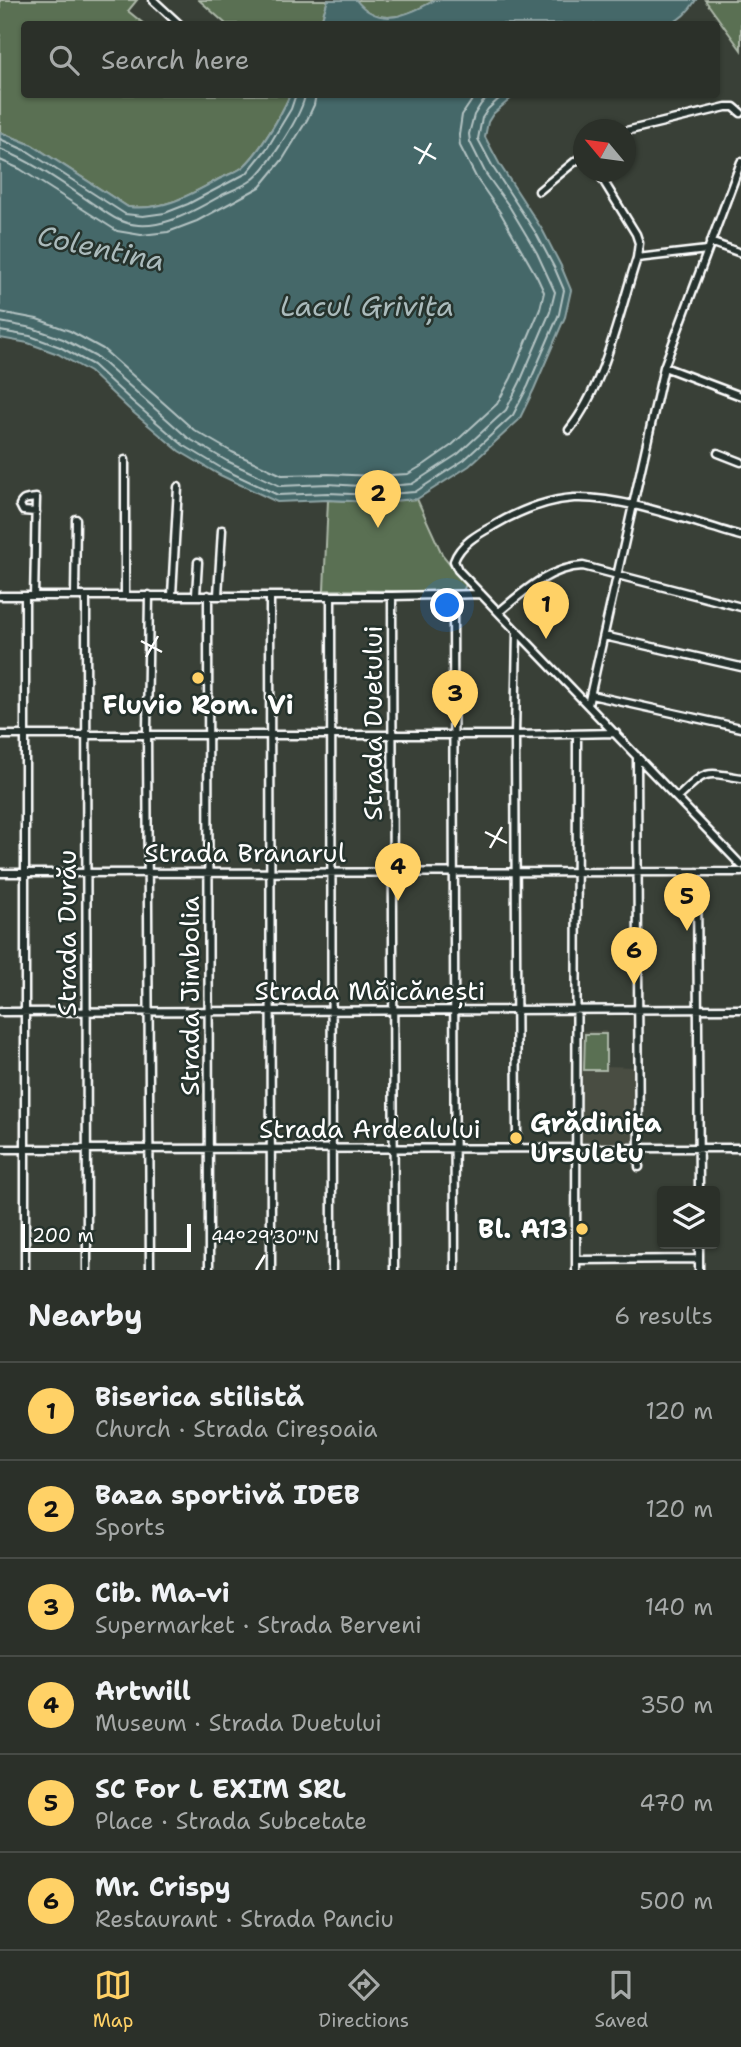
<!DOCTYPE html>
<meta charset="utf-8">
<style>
body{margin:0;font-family:"Shantell Sans",sans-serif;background:#373c35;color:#f1f3f6}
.controls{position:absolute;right:21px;bottom:21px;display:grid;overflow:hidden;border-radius:7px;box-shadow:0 2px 5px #0004}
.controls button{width:63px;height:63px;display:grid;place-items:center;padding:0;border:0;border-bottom:2px solid #474b46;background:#2b3029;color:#f1f3f6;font:35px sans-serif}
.compass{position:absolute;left:573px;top:119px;width:63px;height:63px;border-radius:50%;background:#2b3029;box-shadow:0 2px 5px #0004;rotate:299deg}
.scale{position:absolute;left:21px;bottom:18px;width:170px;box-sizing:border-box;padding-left:7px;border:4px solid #fff;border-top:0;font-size:19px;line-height:24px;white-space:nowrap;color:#fff;-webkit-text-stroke:5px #26332d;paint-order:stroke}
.you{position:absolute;left:448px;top:606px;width:24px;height:24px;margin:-18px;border:5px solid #fff;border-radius:50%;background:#1a73e8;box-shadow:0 0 0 10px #1a73e833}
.badge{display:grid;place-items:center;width:46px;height:46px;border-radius:50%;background:#ffd166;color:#111;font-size:23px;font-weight:700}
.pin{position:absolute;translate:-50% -58px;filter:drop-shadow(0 2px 4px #0008)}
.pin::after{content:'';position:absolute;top:37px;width:24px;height:21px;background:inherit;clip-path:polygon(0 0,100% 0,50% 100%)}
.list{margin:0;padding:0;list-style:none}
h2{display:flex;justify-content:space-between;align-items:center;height:91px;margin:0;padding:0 28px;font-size:30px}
h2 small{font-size:23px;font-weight:400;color:#a6a9a8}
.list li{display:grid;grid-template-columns:46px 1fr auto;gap:21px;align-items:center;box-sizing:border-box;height:98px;padding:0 28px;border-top:2px solid #474b46}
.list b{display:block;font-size:26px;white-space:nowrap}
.list p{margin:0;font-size:23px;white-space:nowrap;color:#a6a9a8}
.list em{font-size:23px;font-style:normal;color:#a6a9a8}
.icon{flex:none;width:38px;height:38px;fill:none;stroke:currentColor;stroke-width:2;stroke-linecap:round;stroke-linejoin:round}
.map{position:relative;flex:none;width:741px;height:1270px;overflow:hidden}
.search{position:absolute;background:#2b3029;box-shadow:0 2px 5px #0004;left:21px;right:21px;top:21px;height:77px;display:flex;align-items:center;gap:18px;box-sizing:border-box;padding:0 24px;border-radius:7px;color:#a6a9a8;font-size:26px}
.sheet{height:679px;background:#2b3029}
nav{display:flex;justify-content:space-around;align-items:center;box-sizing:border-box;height:98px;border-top:2px solid #474b46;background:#2b3029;font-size:19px;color:#a6a9a8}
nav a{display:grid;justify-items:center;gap:4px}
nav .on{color:#ffd166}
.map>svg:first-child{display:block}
</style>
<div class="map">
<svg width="741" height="1270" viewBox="0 0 741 1270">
<rect width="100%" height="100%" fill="#394037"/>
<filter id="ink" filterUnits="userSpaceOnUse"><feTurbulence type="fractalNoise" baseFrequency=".0143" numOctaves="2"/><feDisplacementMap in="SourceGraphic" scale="14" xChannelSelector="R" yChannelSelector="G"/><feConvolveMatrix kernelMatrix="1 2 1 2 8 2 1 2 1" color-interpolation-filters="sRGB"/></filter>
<g filter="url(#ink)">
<!-- built -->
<path fill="#4a4d42" d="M583 1031H606V1066L635 1067 636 1144 581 1142Z"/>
<!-- green -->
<path fill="#5a6f52" stroke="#acb7a8" stroke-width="2" d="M0 0H137L128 11 144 24H24V94L290 95C281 115 260 152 243 167 237 172 227 175 219 179 189 195 164 211 128 207L32 145 0 132Z
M199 0H328L320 24H226Z
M356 0H435C409 15 378 29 356 0Z
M705 0H741V50Z
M417 499 442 554 466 584 464 589 459 592 324 590 328 500 375 502Z
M585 1034H606V1070H584Z"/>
<!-- water -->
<path fill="#446869" stroke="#8fa4a5" stroke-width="2" d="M328 0H356C379 29 409 15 435 0H696C689 11 682 19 670 24H320Z
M290 95H515L493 114 488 122 485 137 500 165 543 231 561 266 571 290 565 317 534 389 519 420 469 466 417 499 375 502 328 500 277 502 220 475 179 451 128 408 90 372 58 354 28 343 0 338V132L32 145 128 207C164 211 189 195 219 179 227 175 237 172 243 167 260 152 281 115 290 95Z"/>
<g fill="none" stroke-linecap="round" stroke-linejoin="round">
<!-- shore -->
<path stroke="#b4c3c3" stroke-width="2" d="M0 139 29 152 125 214 143 216 165 213 188 204 247 173 268 147 291 109 296 94
M0 149C33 162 62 183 92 203 102 209 112 219 124 222 158 234 195 210 224 194 233 190 244 186 252 180 267 169 304 112 305 94
M0 160 20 169 117 231 141 235 168 232 197 221 260 187 283 159 307 120 314 105 316 94
M0 312 37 319 70 331 103 349 194 430 232 452 282 475 328 474 374 476 408 474 425 464 452 445 497 404 511 378 540 309 544 292 537 277 500 212 477 179 460 146 459 135 462 115 476 94
M0 322 32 328 63 339 98 358 188 438 227 461 280 486 328 484 375 487 412 484 458 454 506 410 520 382 550 312 555 292 537 253 509 206 486 174 470 142 469 134 474 115 481 104 491 94
M0 331 30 336 60 347 93 365 133 402 183 445 223 469 278 495 328 493 375 495 415 492 464 460 513 415 528 386 559 314 564 290 555 269 537 235 494 169 478 139 482 118 488 109 504 94"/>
<defs>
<path id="street" d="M153 0 179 24
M626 131 726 107H734L741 113
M598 172 636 234 639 243 637 258
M539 191 584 154
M710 242 741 253
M664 367 741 396
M569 430C605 385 619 313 637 258L707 250
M718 453 741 462
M741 536C691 522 624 496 574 498 545 500 517 512 493 526 478 534 460 544 454 561L458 570 741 865
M149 595 147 731 150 1270
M172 595 178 487
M196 595 198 562
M208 595 209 1270
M218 595 222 530
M0 596H392L481 594
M25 596V1270
M34 596C35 563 35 531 36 498 28 499 23 498 20 505L23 511 36 512
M75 596 76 519
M86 596 87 1270
M125 596V460
M270 596 271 1270
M331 596 332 1270
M392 596 394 1270
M453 596 455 1270
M499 612C523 592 550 567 583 566L741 607
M604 636 741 667
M591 695 741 728
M588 705 664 367 741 162
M0 735H515L616 733
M637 756 639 1167
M677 798C706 771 702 771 741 778
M697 872 699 1191
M0 873 741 872
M0 1012 741 1009
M517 1147 515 735 517 631
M0 1149 741 1148
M576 1260 699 1259
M576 1270 577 734
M699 1270V1244"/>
</defs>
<!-- street casing -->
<use href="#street" stroke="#fff" stroke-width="11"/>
<!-- street -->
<use href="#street" stroke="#26332d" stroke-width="6"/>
</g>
</g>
<!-- ticks -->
<path fill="none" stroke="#fff" stroke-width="2.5" d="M414 147 436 159M419 164 431 143M141 641 162 652M146 657 158 636M485 832 507 843M490 848 502 827M256 1270 265 1255"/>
<!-- markers -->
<g fill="#ffd166" stroke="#26332d" stroke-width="2.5">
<circle cx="198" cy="678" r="7"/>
<circle cx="516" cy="1138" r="7"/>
<circle cx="582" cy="1229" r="7"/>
</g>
<g text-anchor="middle" stroke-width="5" stroke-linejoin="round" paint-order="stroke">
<!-- poi labels -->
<g font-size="26" font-weight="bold" fill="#fff" stroke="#26332d">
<text x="198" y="714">Fluvio Rom. Vi</text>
<text x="530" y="1132" text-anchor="start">Grădinița<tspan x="530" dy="30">Ursuletu</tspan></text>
<text x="568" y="1238" text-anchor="end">Bl. A13</text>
</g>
<!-- street labels -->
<g font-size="26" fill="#fff" stroke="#26332d">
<text transform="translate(373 723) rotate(-90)" y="9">Strada Duetului</text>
<text x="245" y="862">Strada Branarul</text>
<text transform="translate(67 933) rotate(-90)" y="9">Strada Durău</text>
<text x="370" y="1000">Strada Măicănești</text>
<text transform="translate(190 996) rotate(-90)" y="9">Strada Jimbolia</text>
<text x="370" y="1138">Strada Ardealului</text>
</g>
<!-- water labels -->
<g font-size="28" font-style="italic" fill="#abbbbc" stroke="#26332d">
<text transform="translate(101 248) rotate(12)" y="10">Colentina</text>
<text x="367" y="316">Lacul Grivița</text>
</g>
</g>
<g font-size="18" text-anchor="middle" fill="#fff" stroke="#26332d" stroke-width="5" stroke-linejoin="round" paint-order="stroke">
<text x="265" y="1243">44°29'30"N</text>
</g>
</svg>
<div class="controls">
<button><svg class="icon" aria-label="layers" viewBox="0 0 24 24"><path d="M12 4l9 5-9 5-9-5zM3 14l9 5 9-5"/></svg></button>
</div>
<svg class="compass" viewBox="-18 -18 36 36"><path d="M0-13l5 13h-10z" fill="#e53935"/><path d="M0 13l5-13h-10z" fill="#a6a9a8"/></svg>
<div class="scale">200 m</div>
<div class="you"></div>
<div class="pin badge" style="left:546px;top:639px">1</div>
<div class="pin badge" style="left:378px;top:528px">2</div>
<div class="pin badge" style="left:455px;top:728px">3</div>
<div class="pin badge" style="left:398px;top:901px">4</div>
<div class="pin badge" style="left:687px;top:931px">5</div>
<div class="pin badge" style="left:634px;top:985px">6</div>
<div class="search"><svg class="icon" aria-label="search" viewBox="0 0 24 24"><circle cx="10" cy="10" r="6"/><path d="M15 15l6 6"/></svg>Search here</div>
</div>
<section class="sheet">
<h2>Nearby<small>6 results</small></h2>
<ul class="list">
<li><span class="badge">1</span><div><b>Biserica stilistă</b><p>Church · Strada Cireșoaia</p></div><em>120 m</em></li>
<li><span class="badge">2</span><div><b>Baza sportivă IDEB</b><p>Sports</p></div><em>120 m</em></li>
<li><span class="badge">3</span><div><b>Cib. Ma-vi</b><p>Supermarket · Strada Berveni</p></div><em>140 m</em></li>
<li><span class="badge">4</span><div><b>Artwill</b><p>Museum · Strada Duetului</p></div><em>350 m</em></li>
<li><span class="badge">5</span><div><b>SC For L EXIM SRL</b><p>Place · Strada Subcetate</p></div><em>470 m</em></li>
<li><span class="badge">6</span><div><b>Mr. Crispy</b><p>Restaurant · Strada Panciu</p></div><em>500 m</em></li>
</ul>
</section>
<nav>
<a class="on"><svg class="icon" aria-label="map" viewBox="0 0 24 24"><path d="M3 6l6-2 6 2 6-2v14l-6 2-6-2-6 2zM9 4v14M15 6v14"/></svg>Map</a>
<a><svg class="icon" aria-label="directions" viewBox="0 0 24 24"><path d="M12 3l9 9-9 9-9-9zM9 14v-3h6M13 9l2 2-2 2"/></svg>Directions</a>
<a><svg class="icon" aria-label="saved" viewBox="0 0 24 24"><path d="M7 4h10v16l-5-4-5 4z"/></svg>Saved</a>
</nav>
